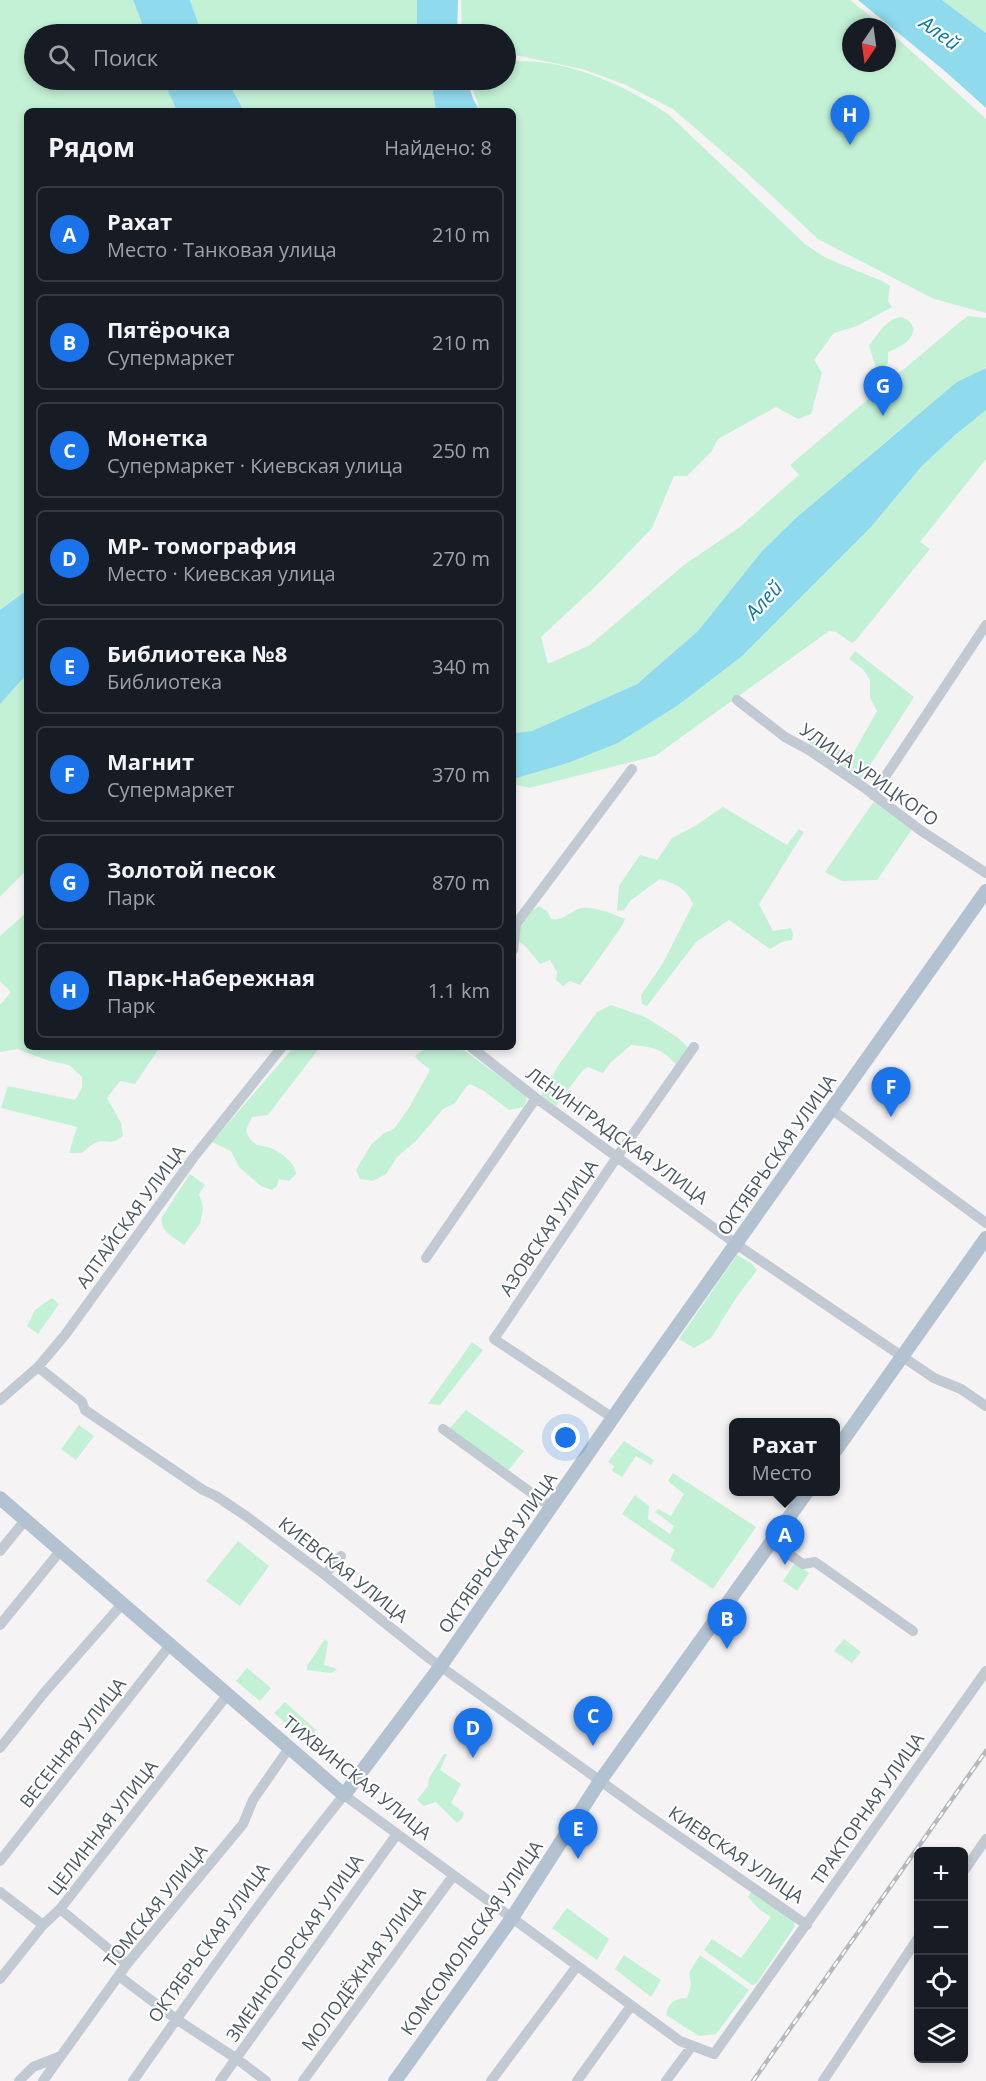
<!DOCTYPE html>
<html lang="ru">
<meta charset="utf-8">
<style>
body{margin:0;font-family:"Open Sans",sans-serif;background:#20242c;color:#f1f3f6}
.controls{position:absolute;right:18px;bottom:18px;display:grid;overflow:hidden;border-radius:9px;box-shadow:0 3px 9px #0003}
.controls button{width:54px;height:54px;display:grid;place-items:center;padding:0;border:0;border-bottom:2px solid #363941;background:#171b24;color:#f1f3f6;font:30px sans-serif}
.compass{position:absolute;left:842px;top:18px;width:54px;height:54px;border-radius:50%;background:#171b24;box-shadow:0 3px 9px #0003;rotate:193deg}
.you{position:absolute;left:566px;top:1438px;width:21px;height:21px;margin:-15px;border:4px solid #fff;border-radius:50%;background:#1a73e8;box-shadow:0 0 0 9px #1a73e833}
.badge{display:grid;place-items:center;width:39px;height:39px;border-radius:50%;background:#1a73e8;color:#fff;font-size:20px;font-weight:700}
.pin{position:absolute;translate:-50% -50px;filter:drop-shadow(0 2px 3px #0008)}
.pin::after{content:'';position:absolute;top:32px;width:21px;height:18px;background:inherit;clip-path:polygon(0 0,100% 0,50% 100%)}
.popup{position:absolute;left:729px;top:1418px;width:111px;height:78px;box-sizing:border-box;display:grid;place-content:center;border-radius:9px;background:#171b24;filter:drop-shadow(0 2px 4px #0005);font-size:20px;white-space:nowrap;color:#9ea1a6}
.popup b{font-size:22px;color:#f1f3f6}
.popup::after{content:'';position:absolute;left:50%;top:100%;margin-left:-12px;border:12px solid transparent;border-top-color:#171b24}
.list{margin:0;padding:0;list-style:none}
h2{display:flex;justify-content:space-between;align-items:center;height:78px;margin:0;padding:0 24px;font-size:26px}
h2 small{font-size:20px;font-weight:400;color:#9ea1a6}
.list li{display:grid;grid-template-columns:39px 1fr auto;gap:18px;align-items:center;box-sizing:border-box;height:96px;margin:0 12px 12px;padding:0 12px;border:2px solid #363941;border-radius:9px}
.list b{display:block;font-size:22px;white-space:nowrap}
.list p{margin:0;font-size:20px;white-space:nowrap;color:#9ea1a6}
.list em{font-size:20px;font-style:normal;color:#9ea1a6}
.icon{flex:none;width:33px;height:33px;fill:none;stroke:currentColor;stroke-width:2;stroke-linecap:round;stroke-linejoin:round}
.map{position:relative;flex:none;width:986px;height:2081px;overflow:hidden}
.search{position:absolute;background:#171b24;box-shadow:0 3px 9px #0003;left:24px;top:24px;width:492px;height:66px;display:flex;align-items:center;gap:15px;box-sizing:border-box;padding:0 21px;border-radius:33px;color:#9ea1a6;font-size:22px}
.panel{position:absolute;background:#171b24;box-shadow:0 3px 9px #0003;left:24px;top:108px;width:492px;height:942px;border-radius:9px}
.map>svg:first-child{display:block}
</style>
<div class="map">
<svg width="986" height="2081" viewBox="0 0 986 2081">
<rect width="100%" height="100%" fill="#f5f3f3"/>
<!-- green -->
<path fill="#c3f1d5" d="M0 0H133L146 34H34V80H163L177 111H27V590L0 610Z
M190 0H417V28L419 34H202Z
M461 0H850L884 27H851V63H887V29L986 119V313L934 299 818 239 745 171 673 109 624 84 582 69 506 53V34H462Z
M942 0H986V33Z
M506 61C516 61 528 61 539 62 582 66 633 90 669 115L805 244 826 258 882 281 890 286 888 301 892 307 857 326 834 333 814 360 822 373 811 414 798 419 776 407 718 439 711 452 687 476H674L652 528 600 582 541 637 548 664 590 645 684 565 740 527 799 475 790 465 960 322 968 316 986 318V367L903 427 797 517 762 551 698 631 637 684 532 731 513 733V111H480L470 80H506Z
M227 80H431L436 111H244Z
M902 317 909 321 914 328C912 342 900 347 888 352V363L882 369 876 368 869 345C879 334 886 318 902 317Z
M986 410V459L920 542 930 549 856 640 852 643 836 632 829 631 655 756 529 788 513 784V779L568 763 618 743 677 706 741 657 871 527 921 467 954 436Z
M855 651 914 697 860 781 810 745V736L814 731C827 739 839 755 854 752L877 711 870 698V680L863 669 849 659Z
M27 674V870L0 897V704Z
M877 797 915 825 877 880 842 881 825 872Z
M723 807 787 845 799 829 804 832 759 904 773 931 791 928 793 934 792 940 782 942 770 949 729 920 696 942 647 1006 642 1004 641 995 663 963 693 904C686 888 676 884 660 879L631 900 624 910 617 911 619 886 640 855 657 860 672 838 695 826Z
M539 906 547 911 551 919C564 922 570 910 582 908 594 906 613 914 625 919L622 926 580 985 570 981 563 986 556 980 557 972 550 960 540 964 527 948 513 936 532 911Z
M27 912V1047H160L135 1084 120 1081 107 1098 121 1123 123 1136C109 1147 107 1138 95 1143 81 1150 90 1154 69 1153L77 1127 1 1108 8 1086 75 1100 82 1088V1077L69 1065 50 1061 17 1049 0 1052V1005L11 992 0 981V936Z
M611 1005 645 1017 677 1037 690 1049 678 1067C663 1048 653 1047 631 1045L610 1063 603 1073 588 1067 582 1071 556 1106 541 1095 560 1063 597 1012Z
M294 1047H320L268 1115 252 1117 246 1130C247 1134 249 1139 253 1142 258 1147 265 1145 271 1148 281 1153 295 1162 296 1174L289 1181 279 1179 277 1186 272 1190 261 1186 239 1167 231 1151 212 1142Z
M433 1047H459L527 1096 526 1102 523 1107 509 1110 484 1091 470 1084 466 1087 455 1103 443 1109 416 1141 397 1157 386 1174 373 1181 360 1179 356 1170 371 1145 384 1133 394 1129 410 1106 430 1070 417 1059 415 1056 426 1048Z
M190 1174 205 1185 199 1194 203 1208 200 1224 184 1245C174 1237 159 1231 162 1217Z
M737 1255 751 1263 757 1270 736 1298 711 1338 694 1348 679 1339Z
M52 1298 59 1304 38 1334 27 1326 35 1310Z
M472 1342 483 1350 440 1405 428 1404Z
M466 1410 524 1451 507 1472 449 1429Z
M79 1425 94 1436 76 1460 61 1449Z
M624 1441 654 1460 651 1465 636 1456 622 1477 612 1471 614 1466 608 1462Z
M673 1473 756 1527 713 1589 670 1560 675 1550 622 1514 635 1495 649 1506 648 1519 670 1534 674 1526 655 1512 658 1509 671 1516 684 1494 668 1481Z
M238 1541 269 1566 240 1606 206 1581Z
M795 1563 809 1573 797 1591 783 1581Z
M325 1639 328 1642 324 1665 335 1668 337 1670 331 1673 307 1670V1666Z
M844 1639 861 1652 852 1663 834 1651Z
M247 1668 271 1688 260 1701 236 1681Z
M285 1702 316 1730 306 1741 274 1713Z
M444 1754H447L440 1770 461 1784 451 1803 464 1813 462 1819 457 1823 436 1802 424 1806 417 1800 428 1786 429 1778Z
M752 1891 793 1919 795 1926 756 1984 752 1985 704 1950 712 1939 741 1958 771 1917 759 1909 748 1897Z
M567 1908 609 1939 597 1960 552 1928Z
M624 1955 661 1980 651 1997 615 1969Z
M700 1955 749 1990 716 2034 699 2036 666 2015C669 2002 675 1998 687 1998L691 1985 689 1973Z"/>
<!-- water -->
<path fill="#90daee" d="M133 0H190L202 34H146Z
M417 0H458L457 34H419L417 28Z
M858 0H942L986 33V108L946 72Z
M163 80H227L244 111H177Z
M431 80H467L473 99 480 111H436Z
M986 368V410L954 436 921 467 871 527 741 657 677 706 618 743 568 763 513 779V733L532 731 637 684 698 631 762 551 797 517 957 382Z
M27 590V674L0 704V610Z"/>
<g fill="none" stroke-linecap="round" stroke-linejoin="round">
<!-- minor -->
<path stroke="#c1cad2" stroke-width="10" d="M737 700 785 737 809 750 862 786 920 830 986 873
M873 795 986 625
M513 950 516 924 632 769
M471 1047 536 1098 736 1244 934 1378 961 1389 986 1406
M831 1109 986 1223
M426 1258 536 1098
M38 1367 82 1402 85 1410 203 1490 216 1496 246 1516 325 1575 430 1659 482 1696 645 1813 807 1925
M0 1400 38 1367 65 1335 194 1157 282 1047
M613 1418 494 1339 617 1157 694 1047
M443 1429 551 1507
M771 1542 803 1564 815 1562 913 1631
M0 1551 26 1519
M325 1575 341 1556
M0 1625 61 1550
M0 1748 44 1693 123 1603
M0 1861 171 1644
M964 1871 986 1839
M0 1892 43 1925
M60 1909 127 1964
M119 1976 176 2019 237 2059 266 2081
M0 1979 43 1925 60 1909 228 1694
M19 2081 33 2067 61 2056
M43 2081 127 1964 243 1824 253 1800 289 1748
M133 2081C201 1984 269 1888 344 1795L680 2041 714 2054 986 1671
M220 2081 397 1834
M303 2081 453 1876
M491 2081 577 1966
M577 2081 631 2006
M666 2081 692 2046
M823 2081 918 1938"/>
<!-- major -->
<path stroke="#b3c2d1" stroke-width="14" d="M836 1450 986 1238
M0 1498 344 1795 440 1667 635 1386 986 891
M395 2081 512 1918 600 1781 807 1492"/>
<defs>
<path id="rail" d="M753 2081 986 1751"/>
</defs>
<!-- rail casing -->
<use href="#rail" stroke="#b5b8bd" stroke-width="4.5"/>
<!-- rail -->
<use href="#rail" stroke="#fff" stroke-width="2" stroke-dasharray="7" stroke-linecap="butt"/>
</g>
<g text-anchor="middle" stroke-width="4.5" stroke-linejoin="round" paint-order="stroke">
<!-- street labels -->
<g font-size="18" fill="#4a5661" stroke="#fff">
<text transform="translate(869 775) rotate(35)" y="6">УЛИЦА УРИЦКОГО</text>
<text transform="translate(617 1136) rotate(36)" y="6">ЛЕНИНГРАДСКАЯ УЛИЦА</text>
<text transform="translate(777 1155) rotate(-55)" y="6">ОКТЯБРЬСКАЯ УЛИЦА</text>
<text transform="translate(131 1217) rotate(-54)" y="6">АЛТАЙСКАЯ УЛИЦА</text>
<text transform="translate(549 1228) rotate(-56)" y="6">АЗОВСКАЯ УЛИЦА</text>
<text transform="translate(498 1553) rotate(-55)" y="6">ОКТЯБРЬСКАЯ УЛИЦА</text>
<text transform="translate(343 1570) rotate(38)" y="6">КИЕВСКАЯ УЛИЦА</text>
<text transform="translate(73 1743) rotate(-52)" y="6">ВЕСЕННЯЯ УЛИЦА</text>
<text transform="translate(357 1778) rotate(39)" y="6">ТИХВИНСКАЯ УЛИЦА</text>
<text transform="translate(868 1809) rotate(-55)" y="6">ТРАКТОРНАЯ УЛИЦА</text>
<text transform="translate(103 1828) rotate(-52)" y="6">ЦЕЛИННАЯ УЛИЦА</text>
<text transform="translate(736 1855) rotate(34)" y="6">КИЕВСКАЯ УЛИЦА</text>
<text transform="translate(156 1906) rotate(-51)" y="6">ТОМСКАЯ УЛИЦА</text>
<text transform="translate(472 1938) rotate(-55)" y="6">КОМСОМОЛЬСКАЯ УЛИЦА</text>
<text transform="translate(209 1943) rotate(-54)" y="6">ОКТЯБРЬСКАЯ УЛИЦА</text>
<text transform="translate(295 1948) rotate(-55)" y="6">ЗМЕИНОГОРСКАЯ УЛИЦА</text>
<text transform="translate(364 1969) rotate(-54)" y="6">МОЛОДЁЖНАЯ УЛИЦА</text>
</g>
<!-- water labels -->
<g font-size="20" font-style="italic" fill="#0c7c9b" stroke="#fff">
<text transform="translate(940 33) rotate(36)" y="7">Алей</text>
<text transform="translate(764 600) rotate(-47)" y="7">Алей</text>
</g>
</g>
</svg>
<div class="controls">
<button>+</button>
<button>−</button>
<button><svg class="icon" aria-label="locate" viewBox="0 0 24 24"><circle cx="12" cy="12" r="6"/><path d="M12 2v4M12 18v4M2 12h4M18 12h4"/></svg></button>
<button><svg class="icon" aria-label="layers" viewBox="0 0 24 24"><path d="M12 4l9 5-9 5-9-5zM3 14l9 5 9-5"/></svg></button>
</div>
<svg class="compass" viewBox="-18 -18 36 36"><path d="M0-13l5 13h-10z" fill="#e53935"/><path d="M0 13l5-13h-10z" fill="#9ea1a6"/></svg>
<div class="you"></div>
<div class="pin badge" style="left:785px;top:1565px">A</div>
<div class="popup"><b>Рахат</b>Место</div>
<div class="pin badge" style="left:727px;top:1649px">B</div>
<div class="pin badge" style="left:593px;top:1746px">C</div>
<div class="pin badge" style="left:473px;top:1758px">D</div>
<div class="pin badge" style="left:578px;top:1859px">E</div>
<div class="pin badge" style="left:891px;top:1117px">F</div>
<div class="pin badge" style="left:883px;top:416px">G</div>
<div class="pin badge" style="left:850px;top:145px">H</div>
<div class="search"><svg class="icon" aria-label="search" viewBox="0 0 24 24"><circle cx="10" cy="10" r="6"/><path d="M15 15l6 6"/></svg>Поиск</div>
<section class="panel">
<h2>Рядом<small>Найдено: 8</small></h2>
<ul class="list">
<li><span class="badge">A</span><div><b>Рахат</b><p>Место · Танковая улица</p></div><em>210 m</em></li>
<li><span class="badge">B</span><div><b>Пятёрочка</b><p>Супермаркет</p></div><em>210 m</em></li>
<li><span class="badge">C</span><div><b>Монетка</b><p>Супермаркет · Киевская улица</p></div><em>250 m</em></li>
<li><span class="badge">D</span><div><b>МР- томография</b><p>Место · Киевская улица</p></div><em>270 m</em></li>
<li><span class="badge">E</span><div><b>Библиотека №8</b><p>Библиотека</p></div><em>340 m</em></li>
<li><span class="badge">F</span><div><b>Магнит</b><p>Супермаркет</p></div><em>370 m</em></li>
<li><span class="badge">G</span><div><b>Золотой песок</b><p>Парк</p></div><em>870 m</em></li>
<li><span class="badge">H</span><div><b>Парк-Набережная</b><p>Парк</p></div><em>1.1 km</em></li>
</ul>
</section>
</div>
